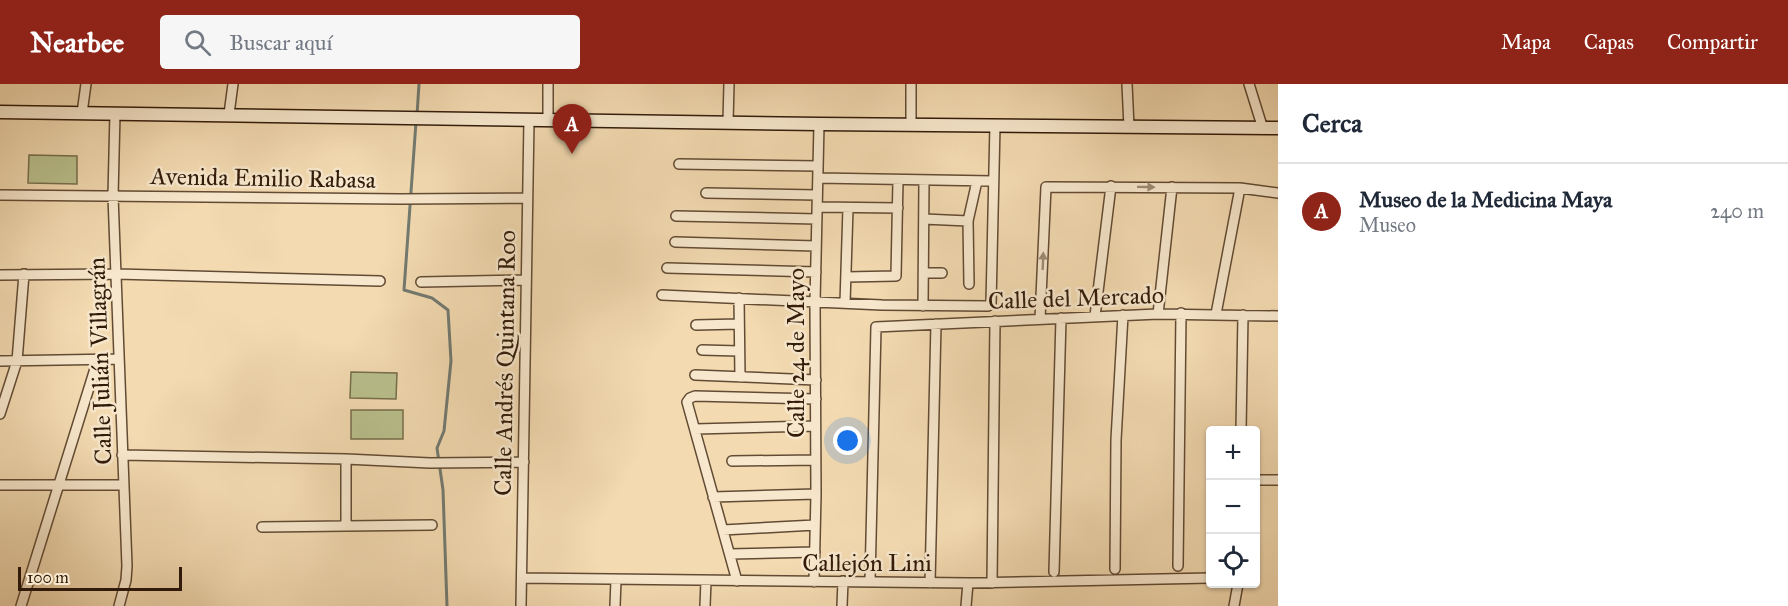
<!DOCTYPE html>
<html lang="es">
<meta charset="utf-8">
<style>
body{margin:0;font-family:"IM FELL Great Primer",serif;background:#f6f6f7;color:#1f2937}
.controls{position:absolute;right:18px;bottom:18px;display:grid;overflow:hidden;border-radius:6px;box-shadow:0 2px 4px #0004}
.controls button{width:54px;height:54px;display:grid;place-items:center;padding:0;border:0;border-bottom:2px solid #e0e1e3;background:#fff;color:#1f2937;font:30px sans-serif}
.scale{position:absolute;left:18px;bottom:15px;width:164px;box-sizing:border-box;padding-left:6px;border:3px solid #321b0a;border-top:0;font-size:16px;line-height:21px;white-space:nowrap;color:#321b0a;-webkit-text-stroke:4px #f7e7cc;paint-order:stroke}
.you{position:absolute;left:848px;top:357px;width:21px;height:21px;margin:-15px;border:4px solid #fff;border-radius:50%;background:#1a73e8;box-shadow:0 0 0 9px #1a73e833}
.badge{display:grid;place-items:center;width:39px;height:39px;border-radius:50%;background:#8f2418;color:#fff;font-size:20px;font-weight:700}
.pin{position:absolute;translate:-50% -50px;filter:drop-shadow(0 2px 3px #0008)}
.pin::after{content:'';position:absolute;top:32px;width:21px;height:18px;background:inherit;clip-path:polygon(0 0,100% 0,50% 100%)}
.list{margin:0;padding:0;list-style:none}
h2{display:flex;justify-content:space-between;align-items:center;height:78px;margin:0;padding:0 24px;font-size:26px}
h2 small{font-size:20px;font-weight:400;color:#747a83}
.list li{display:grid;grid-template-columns:39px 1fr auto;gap:18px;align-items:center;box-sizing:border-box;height:96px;padding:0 24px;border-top:2px solid #e0e1e3}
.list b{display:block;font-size:22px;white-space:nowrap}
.list p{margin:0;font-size:20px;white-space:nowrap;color:#747a83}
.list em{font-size:20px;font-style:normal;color:#747a83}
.icon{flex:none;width:33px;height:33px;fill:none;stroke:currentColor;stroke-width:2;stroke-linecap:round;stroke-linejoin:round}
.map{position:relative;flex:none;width:1278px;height:522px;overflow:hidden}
header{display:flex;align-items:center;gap:36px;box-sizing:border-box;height:84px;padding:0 30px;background:#8f2418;color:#fff}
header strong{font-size:28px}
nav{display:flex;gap:33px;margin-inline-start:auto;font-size:21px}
.search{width:420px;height:54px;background:#f6f6f7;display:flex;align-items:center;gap:15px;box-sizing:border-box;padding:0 21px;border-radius:6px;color:#747a83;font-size:22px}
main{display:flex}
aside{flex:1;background:#fff}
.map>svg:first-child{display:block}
</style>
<header>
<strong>Nearbee</strong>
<div class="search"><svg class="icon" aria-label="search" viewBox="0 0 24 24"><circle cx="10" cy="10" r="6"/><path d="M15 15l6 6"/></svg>Buscar aquí</div>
<nav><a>Mapa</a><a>Capas</a><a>Compartir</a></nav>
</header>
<main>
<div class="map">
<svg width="1278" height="522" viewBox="0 0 1278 522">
<rect width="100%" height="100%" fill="#f3dab1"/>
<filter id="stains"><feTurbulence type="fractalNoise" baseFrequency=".00333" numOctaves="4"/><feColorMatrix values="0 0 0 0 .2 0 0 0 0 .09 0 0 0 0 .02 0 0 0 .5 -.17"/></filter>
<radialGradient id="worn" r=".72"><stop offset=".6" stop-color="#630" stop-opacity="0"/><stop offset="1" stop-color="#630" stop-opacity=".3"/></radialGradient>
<!-- green -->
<path fill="#b9c08d" stroke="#766e4c" stroke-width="1.5" d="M29 71 77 72V100L28 99Z
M351 288 397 289 396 315 350 314Z
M351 326H403V355H351Z"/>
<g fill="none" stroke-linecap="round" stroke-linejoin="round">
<!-- stream -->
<path stroke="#727a70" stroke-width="3" d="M417 31 419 0
M416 38 404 206 432 214 448 226 451 277 444 347 437 364 443 406 447 522"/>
<defs>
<path id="street" d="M548 0V35
M1127 0 1129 43
M1249 0 1263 45
M82 29 86 0
M115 29 113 112 127 482 126 496 119 522
M229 30 233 0
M728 38 729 0
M911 39V0
M679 80 818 82
M818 94 992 97
M706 109 817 111
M0 111 400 115 526 114
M817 123 898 124
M676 132 817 135
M924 135 968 137
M675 158 816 162
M667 184 816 188
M924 189H942
M0 191 117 190 380 197
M846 193 896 192 898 96
M421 198 526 196
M969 200 968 137 977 97
M662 211 882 221 988 222 991 220 995 41
M739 214 740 293
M845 219 848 124
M923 222 924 96
M1158 230 1172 103
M1216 230 1240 104
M1095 232 1111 102
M1040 235 1046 103 1240 104 1278 109
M696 241 739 240
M702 266 739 267
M0 277 118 275
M695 291 816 296
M0 330 17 277 24 190
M695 345 815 342
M1241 346 1243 231
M122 371 346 375 430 379 524 378
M346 375V442
M732 377 816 376
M1256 396H1278
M0 401H124
M713 413 816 410
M262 443 432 441
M723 446 815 441
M730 470 815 468
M1178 482 1181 229
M1115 485 1116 356 1123 231
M1054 488 1061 234
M522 494 968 499 1210 494
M737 497 687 318 690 314 695 312 816 315
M870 497 876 243 1158 230 1278 232
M814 498 816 410 815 218 819 40
M930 499 936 240
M992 499 995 237
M21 522 98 275
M521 522 529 36
M615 522 616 496
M705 522 706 497
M842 522 843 497
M966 522 968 499
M1234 522 1238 500"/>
<path id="secondary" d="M0 28 819 40 1278 44"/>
</defs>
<!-- street casing -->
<use href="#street" stroke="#624b34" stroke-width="12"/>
<!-- secondary casing -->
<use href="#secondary" stroke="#321b0a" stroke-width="15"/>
<!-- street -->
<use href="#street" stroke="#f7e7cc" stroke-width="9"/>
<!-- secondary -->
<use href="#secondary" stroke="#f7e7cc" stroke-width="12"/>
</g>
<!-- one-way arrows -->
<defs><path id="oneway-solid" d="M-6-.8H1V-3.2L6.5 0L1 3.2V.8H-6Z" transform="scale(1.5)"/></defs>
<g fill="#9e8b75">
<use href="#oneway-solid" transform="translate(1146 103) rotate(1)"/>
<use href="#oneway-solid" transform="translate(1043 177) rotate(-88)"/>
</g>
<g text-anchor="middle" stroke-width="5" stroke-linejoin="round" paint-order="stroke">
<!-- street labels -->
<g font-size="24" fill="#321b0a" stroke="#f7e7cc">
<text transform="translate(263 94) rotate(1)" y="8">Avenida Emilio Rabasa</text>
<text transform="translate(1076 214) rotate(-2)" y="8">Calle del Mercado</text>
<text transform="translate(796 269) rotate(-90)" y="8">Calle 24 de Mayo</text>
<text transform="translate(100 277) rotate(-92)" y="8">Calle Julián Villagrán</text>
<text transform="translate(505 279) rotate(-89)" y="8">Calle Andrés Quintana Roo</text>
<text x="867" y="487">Callejón Lini</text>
</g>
</g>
<rect width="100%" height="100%" filter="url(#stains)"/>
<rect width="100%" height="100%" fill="url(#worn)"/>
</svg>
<div class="controls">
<button>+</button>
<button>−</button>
<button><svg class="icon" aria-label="locate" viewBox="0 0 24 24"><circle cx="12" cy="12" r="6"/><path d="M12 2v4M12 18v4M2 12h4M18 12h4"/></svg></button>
</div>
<div class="scale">100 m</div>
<div class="you"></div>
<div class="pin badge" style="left:572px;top:70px">A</div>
</div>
<aside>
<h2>Cerca<small></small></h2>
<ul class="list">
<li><span class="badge">A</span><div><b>Museo de la Medicina Maya</b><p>Museo</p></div><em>240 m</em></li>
</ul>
</aside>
</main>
